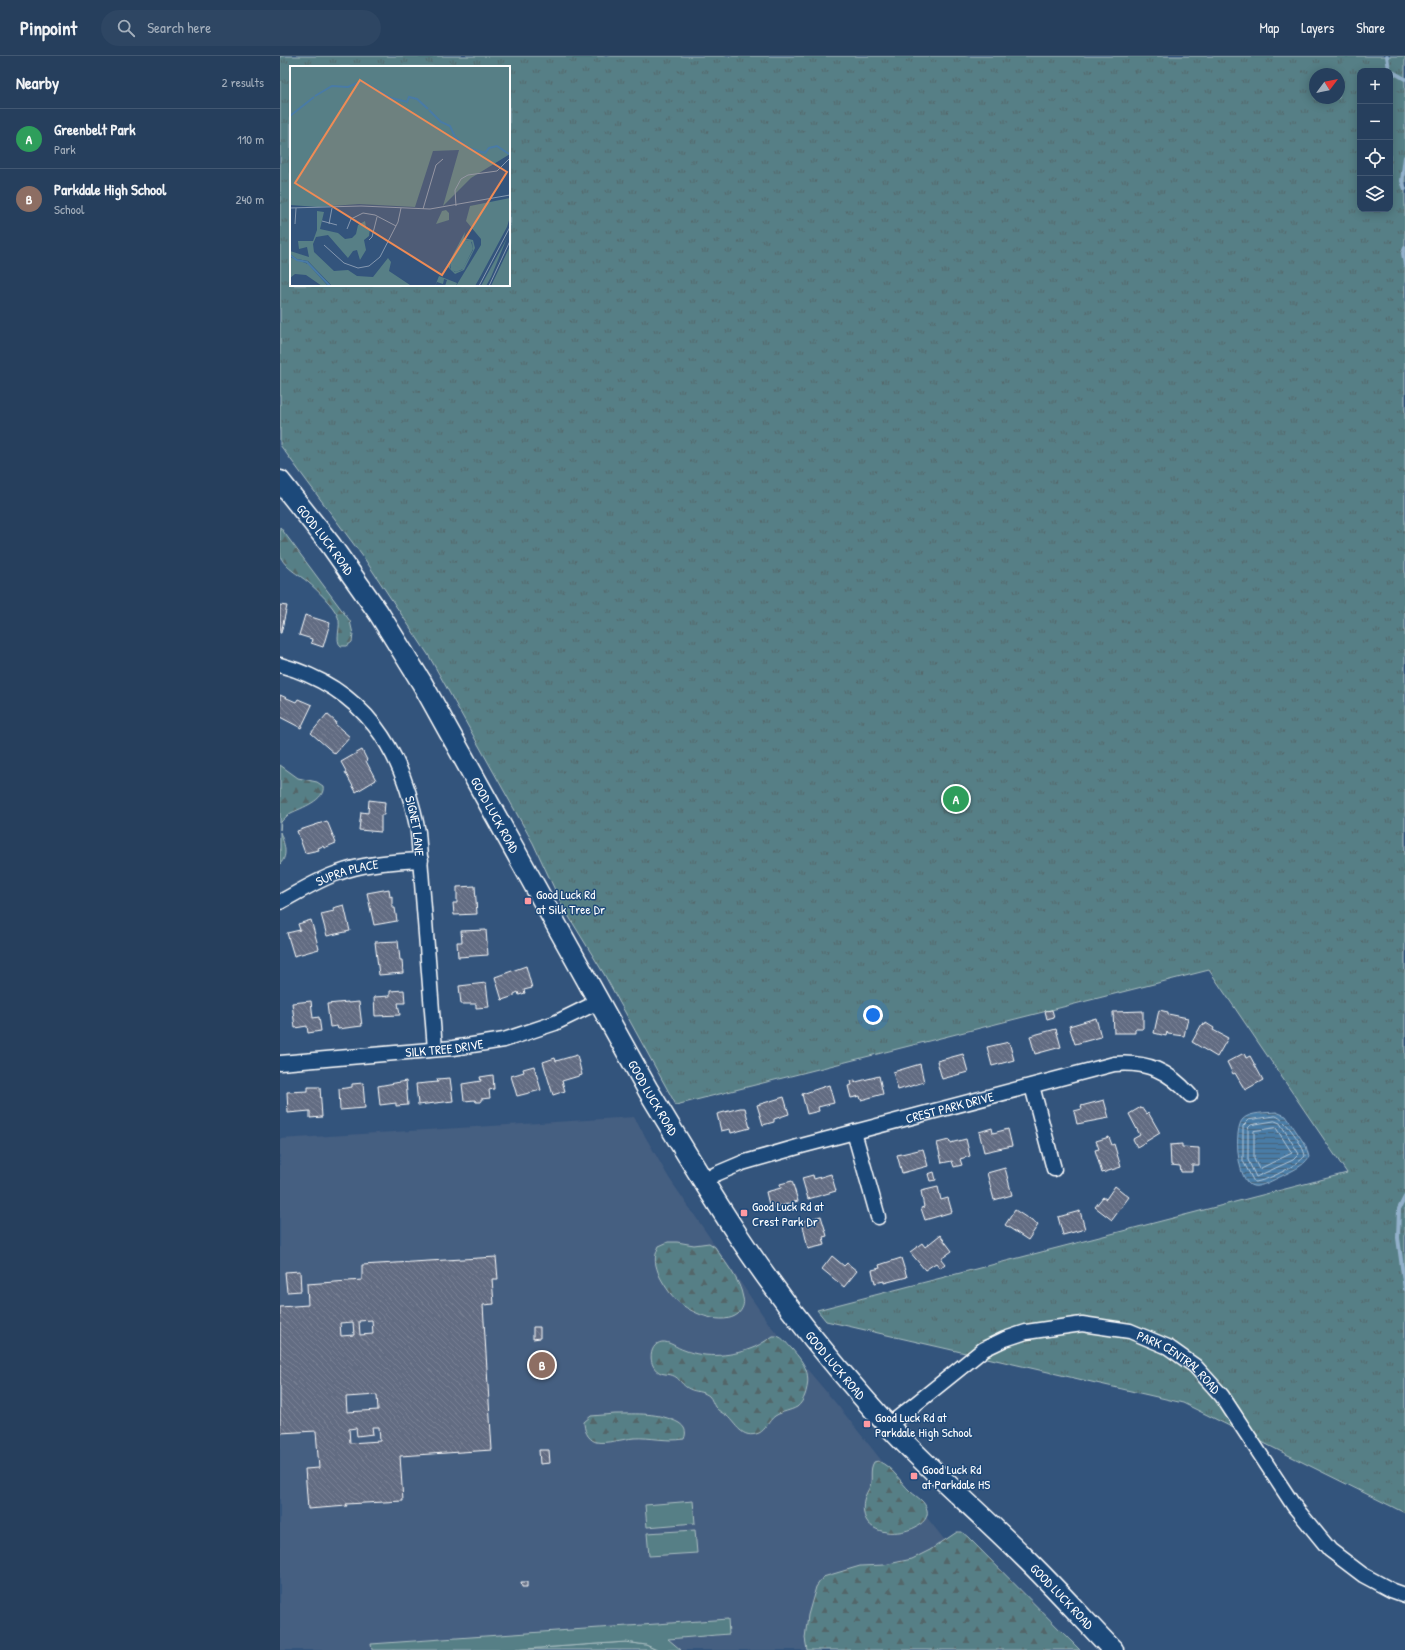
<!DOCTYPE html>
<meta charset="utf-8">
<style>
body{margin:0;font-family:"Patrick Hand",sans-serif;background:#2e4663;color:#f1f3f6}
.controls{position:absolute;right:12px;top:12px;display:grid;overflow:hidden;border-radius:8px;box-shadow:0 2px 10px #0003}
.controls button{width:36px;height:36px;display:grid;place-items:center;padding:0;border:0;border-bottom:1px solid #425872;background:#263f5d;color:#f1f3f6;font:20px sans-serif}
.compass{position:absolute;left:1029px;top:12px;width:36px;height:36px;border-radius:50%;background:#263f5d;box-shadow:0 2px 10px #0003;rotate:58deg}
.you{position:absolute;left:593px;top:959px;width:14px;height:14px;margin:-10px;border:3px solid #fff;border-radius:50%;background:#1a73e8;box-shadow:0 0 0 6px #1a73e833}
.badge{display:grid;place-items:center;width:26px;height:26px;border-radius:50%;background:#e69b98;color:#fff;font-size:13px;font-weight:700}
.pin{position:absolute;translate:-50% -50%;border:2px solid #fff;box-shadow:0 1px 4px #0006}
.list{margin:0;padding:0;list-style:none}
h2{display:flex;justify-content:space-between;align-items:center;height:52px;margin:0;padding:0 16px;font-size:17px}
h2 small{font-size:13px;font-weight:400;color:#a4afbc}
.list li{display:grid;grid-template-columns:26px 1fr auto;gap:12px;align-items:center;box-sizing:border-box;height:60px;padding:0 16px;border-top:1px solid #425872}
.list b{display:block;font-size:15px;white-space:nowrap}
.list p{margin:0;font-size:13px;white-space:nowrap;color:#a4afbc}
.list em{font-size:13px;font-style:normal;color:#a4afbc}
.icon{flex:none;width:22px;height:22px;fill:none;stroke:currentColor;stroke-width:2;stroke-linecap:round;stroke-linejoin:round}
.map{position:relative;flex:none;width:1125px;height:1594px;overflow:hidden}
header{display:flex;align-items:center;gap:24px;box-sizing:border-box;height:56px;padding:0 20px;background:#263f5d;border-bottom:1px solid #425872}
header strong{font-size:19px}
nav{display:flex;gap:22px;margin-inline-start:auto;font-size:14px}
.search{width:280px;height:36px;background:#2e4663;display:flex;align-items:center;gap:10px;box-sizing:border-box;padding:0 14px;border-radius:22px;color:#a4afbc;font-size:15px}
main{display:flex}
aside{flex:1;background:#263f5d}
.map>svg:first-child{display:block}
</style>
<header>
<strong>Pinpoint</strong>
<div class="search"><svg class="icon" aria-label="search" viewBox="0 0 24 24"><circle cx="10" cy="10" r="6"/><path d="M15 15l6 6"/></svg>Search here</div>
<nav><a>Map</a><a>Layers</a><a>Share</a></nav>
</header>
<main>
<aside>
<h2>Nearby<small>2 results</small></h2>
<ul class="list">
<li><span class="badge" style="background:#2e9e5b">A</span><div><b>Greenbelt Park</b><p>Park</p></div><em>110 m</em></li>
<li><span class="badge" style="background:#8d6e63">B</span><div><b>Parkdale High School</b><p>School</p></div><em>240 m</em></li>
</ul>
</aside>
<div class="map">
<svg width="1125" height="1594" viewBox="0 0 1125 1594">
<defs>
<pattern id="forest-firs" width="22" height="20" patternUnits="userSpaceOnUse"><rect width="22" height="20" fill="#577f86"/><path d="M5 1l3.5 6h-7zM16 11l3.5 6h-7z" fill="#526669"/></pattern>
<pattern id="park-tufts" width="24" height="20" patternUnits="userSpaceOnUse"><rect width="24" height="20" fill="#577f86"/><path d="M3 7l-1-3M5 7V3M7 7l1-3M15 17l-1-3M17 17v-4M19 17l1-3" fill="none" stroke="#526669"/></pattern>
<pattern id="water-rules" width="6" height="5" patternUnits="userSpaceOnUse"><rect width="6" height="5" fill="#497ba6"/><path d="M0 2.5h6" fill="none" stroke="#4a6479"/></pattern>
<pattern id="building-back-hatch" width="6" height="6" patternUnits="userSpaceOnUse"><rect width="6" height="6" fill="#626c82"/><path d="M-1 5l2 2M0 0l6 6M5-1l2 2" fill="none" stroke="#7a8295"/></pattern>
</defs>
<rect width="100%" height="100%" fill="#33547c"/>
<filter id="ink" filterUnits="userSpaceOnUse"><feTurbulence type="fractalNoise" baseFrequency=".025" numOctaves="2"/><feDisplacementMap in="SourceGraphic" scale="8" xChannelSelector="R" yChannelSelector="G"/><feConvolveMatrix kernelMatrix="1 2 1 2 8 2 1 2 1" color-interpolation-filters="sRGB"/></filter>
<g filter="url(#ink)">
<!-- built -->
<path fill="#455e81" d="M354 1061 389 1122 489 1268 559 1351 702 1531 650 1594H0V1083Z"/>
<!-- forest -->
<path fill="url(#forest-firs)" stroke="#abbfc2" d="M0 471 70 565 73 578 72 586 67 590H61C54 585 62 570 58 561 54 550 37 534 28 526 18 518 7 513 1 502 0 496 0 478 0 471Z
M0 709 18 722 37 726 43 730C46 744 21 752 11 757 7 759 4 763 1 766L0 774Z
M0 776C4 787 9 799 0 808Z
M388 1186H397L414 1189 429 1187 435 1191C445 1207 460 1223 463 1242 465 1248 462 1254 458 1258 443 1270 414 1258 401 1248 392 1241 386 1232 380 1221 375 1209 373 1202 379 1190Z
M493 1280C502 1279 506 1287 512 1293 525 1308 532 1318 525 1339 523 1344 521 1348 517 1351 510 1355 503 1355 495 1360 488 1365 486 1374 479 1377 462 1384 456 1368 447 1360 443 1357 438 1355 435 1351 433 1348 432 1343 429 1340 424 1336 418 1336 412 1334 398 1329 402 1319 385 1318 367 1316 367 1288 382 1286 389 1285 397 1292 404 1294 426 1303 454 1300 475 1291 481 1288 487 1284 493 1280Z
M335 1358C357 1358 379 1356 399 1367 405 1371 407 1376 404 1383 387 1386 371 1381 354 1382 343 1383 326 1388 316 1386 307 1383 304 1373 304 1366L311 1360Z
M598 1405C614 1412 619 1425 631 1436 638 1442 645 1445 647 1454 653 1478 575 1493 584 1444 585 1439 588 1435 590 1430 593 1422 589 1414 594 1406Z
M677 1476H682L688 1481 800 1594H527L525 1582 528 1559 536 1531 543 1521 580 1510 604 1509 632 1503 650 1494Z"/>
<!-- park -->
<path fill="url(#park-tufts)" stroke="#abbfc2" fill-rule="evenodd" d="M0 0H1125V1457L903 1347 546 1265 537 1254 1067 1117 929 914 396 1049 324 918 283 851 253 787 149 600 84 502 0 389ZM11 11H229V229H11ZM1080 15H1110V153H1080ZM1035 18H1059V42H1035Z
M346 1586 366 1589 377 1594H231Z"/>
<!-- garden -->
<path fill="#577f86" stroke="#abbfc2" d="M413 1445 415 1467 367 1471 365 1449Z
M415 1474 417 1497 369 1500 367 1477Z
M448 1563 449 1578 388 1583 401 1594H377L366 1589 346 1586 231 1594H92L91 1588Z"/>
<!-- water -->
<path fill="url(#water-rules)" stroke="#92b0ca" d="M996 1056 1006 1060 1026 1090 1029 1101C1023 1111 1011 1115 1002 1120 995 1123 980 1132 973 1130 957 1127 953 1072 963 1063 970 1056 987 1057 996 1056Z"/>
<g fill="none" stroke-linecap="round" stroke-linejoin="round">
<!-- shore -->
<path stroke="#b6cadb" stroke-width="1" d="M996 1060C1005 1063 1024 1090 1025 1100 1018 1109 985 1126 974 1126L963 1105V1070L969 1064Z
M995 1065 1000 1067 1019 1098 1013 1104 976 1121 968 1104V1072L971 1069Z
M996 1072 1012 1097 979 1113 974 1103V1075Z"/>
<!-- stream -->
<path stroke="#92b0ca" stroke-width="4" d="M1107 0 1109 14 1125 23
M1125 101 1122 125 1125 133
M1125 192 1123 197 1125 209
M1125 1141 1119 1153 1118 1182 1125 1233"/>
</g>
<!-- building -->
<path fill="url(#building-back-hatch)" stroke="#fff" fill-rule="evenodd" d="M0 549 7 550 1 577H0Z
M25 559 50 567 43 591 31 587 32 583 19 579Z
M0 639 16 646 18 643 32 649 21 672 0 661Z
M47 658 56 666 55 668 70 681 55 698 31 677Z
M82 694 87 704 86 705 96 724 76 736 65 716 66 715 61 706Z
M89 744 105 746 104 759H101V776L79 774 81 756 88 757Z
M47 765 56 787 44 792 43 790 38 792 39 794 25 797 17 775Z
M195 830 197 858 174 859 173 847H177V831Z
M109 833 110 841 112 840V852H115L117 865 94 869 87 837Z
M64 849 70 875 47 880 41 858 54 855 53 852Z
M31 864 39 893 14 900 7 877 20 874 18 868Z
M206 874 208 899 178 901 177 886H182L181 875Z
M118 885 120 904H122L123 917 99 919 95 886Z
M246 910 252 932 244 934 245 937 239 939 238 936 234 938V940L222 944 215 921Z
M206 927 209 951 196 952V948H181L179 930Z
M124 934 125 947H118L120 959 95 960 94 941 110 940V935Z
M31 945 33 962 39 961 41 975 28 977 27 970 15 972 12 947Z
M68 946V947L79 946 82 970 58 973 57 970 50 971 47 948Z
M772 954 774 961 767 963 765 955Z
M879 954 888 956V958L908 962 904 980 888 978 887 976 886 980 874 977Z
M863 955V973H855V977H834L833 956Z
M816 962 821 981 795 988 789 970Z
M926 967 934 972 933 974 948 982 937 1001 912 986 922 968 925 969Z
M776 973 781 991 755 998 750 980Z
M729 986 734 1004 712 1010 707 991Z
M964 997 966 1002 970 1000 983 1024 965 1034 955 1017 953 1018 947 1006Z
M683 998 688 1016 662 1023 657 1005Z
M297 999 302 1019 282 1025 285 1035 273 1039 263 1006 275 1002 276 1005Z
M640 1008 644 1026 618 1034 613 1016Z
M254 1010 261 1034 237 1040 231 1020 244 1016 243 1013Z
M213 1019 214 1033 209 1034 210 1042 201 1043V1046H196L195 1044 184 1045 182 1028 201 1025 200 1021Z
M599 1020 603 1038 581 1044 580 1040 571 1042 568 1030 572 1029 571 1025 575 1024V1027L576 1026Z
M170 1022 173 1045 138 1049 136 1028 158 1026 157 1023Z
M126 1025 128 1049 116 1050V1047L100 1049 98 1030Z
M83 1027 85 1052 60 1054 59 1033 72 1031V1028Z
M549 1029 554 1047 538 1051 539 1055 527 1058 522 1038Z
M28 1031H40L42 1061 30 1062V1055L8 1057 7 1036 28 1035Z
M504 1041 509 1058 494 1063V1066L483 1069 477 1049Z
M824 1044 829 1062 797 1068 794 1055 802 1053 801 1050Z
M861 1051 866 1058 868 1056 880 1077 857 1091 853 1083 860 1079 849 1058Z
M460 1052H465L470 1072 451 1077 450 1073 441 1075 437 1058Z
M712 1072 713 1077 728 1073 732 1090 704 1096 699 1076Z
M829 1081 832 1089 834 1088 841 1111 822 1117 815 1094 819 1093 816 1085Z
M686 1083 690 1100 680 1103 682 1109 674 1111 672 1105 662 1107 657 1087 669 1084 670 1087Z
M902 1088V1091L919 1092V1109H912V1116H901L900 1110 891 1109 890 1089Z
M643 1093 648 1110 622 1117 617 1099Z
M725 1112 732 1139 714 1144 707 1117Z
M654 1116 656 1124 650 1125 648 1118Z
M551 1118 556 1135 528 1143 522 1122 533 1119 534 1123Z
M512 1125 518 1145 490 1153 486 1136 501 1132 500 1128Z
M835 1130 849 1141 832 1164 815 1151 823 1141 826 1143Z
M658 1131 661 1144 668 1142 672 1156 645 1164 641 1152 644 1151 641 1135Z
M735 1154 758 1169 748 1184 725 1169Z
M800 1155 805 1173 783 1179 778 1161Z
M541 1160 547 1180 543 1181 545 1189 528 1193 522 1165Z
M660 1179 672 1195 661 1203 665 1208 660 1212 656 1207 645 1214 630 1196 642 1187 645 1191Z
M552 1200 564 1210 567 1207 577 1215 564 1231 542 1213Z
M216 1201 218 1223H212L214 1248 203 1249 212 1394 120 1400 123 1445 66 1448 67 1450 28 1453 25 1413 39 1412 36 1375 0 1377V1251L28 1249 27 1228 82 1224V1209ZM92 1264 93 1278 80 1279 79 1265ZM73 1266 74 1279 61 1280 60 1267ZM97 1339 98 1354 67 1356 66 1341ZM92 1371H99L100 1385 70 1387 69 1373 76 1372 77 1380 93 1378Z
M621 1202 627 1221 604 1227V1225L595 1227 592 1214 600 1212 599 1209Z
M20 1215 21 1235 7 1236 5 1216Z
M253 1271H260V1282L253 1283Z
M259 1394H269L270 1407 260 1408Z
M241 1526H247V1531H242Z"/>
<g fill="none" stroke-linecap="round" stroke-linejoin="round">
<defs>
<g id="minor">
<path id="s1" d="M0 609C84 632 123 693 138 776L155 993"/>
<path id="s2" d="M0 846C19 836 37 824 58 817 84 807 113 806 141 804"/>
<path id="s3" d="M0 1007 173 992 224 984 275 967 320 945"/>
<path d="M752 1030 774 1113"/>
<path d="M574 1076 598 1161"/>
<path id="s4" d="M424 1125 436 1118 462 1107 521 1090 834 1008C867 1005 889 1015 910 1039"/>
<path id="s5" d="M608 1370 704 1293 725 1283 746 1276 802 1268 850 1275 888 1291 915 1310 942 1340 1014 1450 1050 1494 1083 1519 1111 1534 1125 1539"/>
</g>
<g id="secondary">
<path id="s6" d="M0 425 50 488 98 556 142 627 368 1034C397 1082 426 1131 457 1178 496 1237 540 1293 587 1346 635 1402 692 1449 744 1501 775 1531 803 1563 833 1594"/>
</g>
</defs>
<!-- minor casing -->
<use href="#minor" stroke="#fff" stroke-width="17"/>
<!-- secondary casing -->
<use href="#secondary" stroke="#fff" stroke-width="23"/>
<!-- minor -->
<use href="#minor" stroke="#1f4a7a" stroke-width="14"/>
<!-- secondary -->
<use href="#secondary" stroke="#1f4a7a" stroke-width="20"/>
</g>
</g>
<!-- markers -->
<g fill="#ff9aa2" stroke="#1f4a7a" stroke-width="1.5">
<rect x="244" y="841" width="8" height="8" rx="2"/>
<rect x="460" y="1153" width="8" height="8" rx="2"/>
<rect x="583" y="1364" width="8" height="8" rx="2"/>
<rect x="630" y="1416" width="8" height="8" rx="2"/>
</g>
<g text-anchor="middle" stroke-width="3" stroke-linejoin="round" paint-order="stroke">
<!-- street labels -->
<g font-size="13" fill="#fff" stroke="#1f4a7a">
<text dy="5" stroke="none"><textPath href="#s6" startOffset="74">GOOD LUCK ROAD</textPath></text>
<text dy="5" stroke="none"><textPath href="#s6" startOffset="398">GOOD LUCK ROAD</textPath></text>
<text dy="5" stroke="none"><textPath href="#s1" startOffset="224">SIGNET LANE</textPath></text>
<text dy="5" stroke="none"><textPath href="#s2" startOffset="74">SUPRA PLACE</textPath></text>
<text dy="5" stroke="none"><textPath href="#s3" startOffset="165">SILK TREE DRIVE</textPath></text>
<text dy="5" stroke="none"><textPath href="#s6" startOffset="722">GOOD LUCK ROAD</textPath></text>
<text dy="5" stroke="none"><textPath href="#s4" startOffset="257">CREST PARK DRIVE</textPath></text>
<text dy="5" stroke="none"><textPath href="#s5" startOffset="332">PARK CENTRAL ROAD</textPath></text>
<text dy="5" stroke="none"><textPath href="#s6" startOffset="1046">GOOD LUCK ROAD</textPath></text>
<text dy="5" stroke="none"><textPath href="#s6" startOffset="1370">GOOD LUCK ROAD</textPath></text>
</g>
<!-- poi labels -->
<g font-size="13" fill="#fff" stroke="#1f4a7a" text-anchor="start">
<text x="256" y="843">Good Luck Rd<tspan x="256" dy="15">at Silk Tree Dr</tspan></text>
<text x="472" y="1155">Good Luck Rd at<tspan x="472" dy="15">Crest Park Dr</tspan></text>
<text x="595" y="1366">Good Luck Rd at<tspan x="595" dy="15">Parkdale High School</tspan></text>
<text x="642" y="1418">Good Luck Rd<tspan x="642" dy="15">at Parkdale HS</tspan></text>
</g>
</g>
<!-- overview -->
<g transform="translate(10 10)">
<rect width="220" height="220" fill="#33547c"/>
<path d="M220 132V151L217 161 189 213 185 220H166L191 179V173L176 155 180 140ZM156 144 159 147V154L146 158 152 145ZM27 145 34 146 30 163 48 167 55 173 62 172 66 168 68 159 75 155 76 161 80 163 79 170 74 174 76 184 70 194 67 184 63 185 58 192 38 169 26 171 23 178 24 186 44 205 58 204 67 210 83 211 98 192 101 196 99 205 120 219 128 220H42L18 195 7 193 0 188V185L19 191 17 181 9 183 8 175H23L27 164ZM217 172 201 211 196 220H191ZM220 180V220H201L211 199ZM0 191 18 198 38 220H32L16 209 5 208 0 212Z" fill="#577f86"/>
<path d="M0 0H220V88L181 112 153 140 169 84 143 85 125 141 69 138 28 141 0 139ZM175 174 181 175 183 183 173 203 166 206 161 204 160 197Z" fill="#577f86"/>
<path d="M175 166 174 172 183 174 185 182 174 204 165 208 157 200ZM176 174 182 176 183 184 172 204 165 206 160 202V197L171 177ZM173 177 182 182 171 203 162 198ZM149 210 167 217 166 220H155L157 214 154 213 153 218 147 216 145 220Z" fill="#577f86" fill-rule="evenodd"/>
<path fill="none" stroke="#497ba6" stroke-width="2" d="M25 30 42 20 58 21 72 15 101 32 117 36 119 31 127 33 138 43M139 44 151 56 160 60 165 71 178 82 195 87 199 82 207 80 219 88M0 50 24 31M0 189 7 194 17 196 40 220"/>
<path fill="none" stroke="#8598b0" stroke-width="1" d="M166 140 165 124 171 113 178 109 207 105 220 92M0 142 71 140 140 143 220 129M133 143 146 99 153 93M32 155 47 159M5 158 6 142M39 158 42 142M57 163 61 153 73 147 85 149 106 160M79 174 82 171 87 151M34 179 54 197 68 202 79 200 90 191 108 156 111 142M189 220 220 161M199 220 220 175"/>
<path fill="#ef8b55" fill-opacity="0.15" stroke="#ef8b55" stroke-width="2" d="M70 14 217 106 152 209 5 117Z"/>
<rect width="220" height="220" fill="none" stroke="#fff" stroke-width="2"/>
</g>
</svg>
<div class="controls">
<button>+</button>
<button>−</button>
<button><svg class="icon" aria-label="locate" viewBox="0 0 24 24"><circle cx="12" cy="12" r="6"/><path d="M12 2v4M12 18v4M2 12h4M18 12h4"/></svg></button>
<button><svg class="icon" aria-label="layers" viewBox="0 0 24 24"><path d="M12 4l9 5-9 5-9-5zM3 14l9 5 9-5"/></svg></button>
</div>
<svg class="compass" viewBox="-18 -18 36 36"><path d="M0-13l5 13h-10z" fill="#e53935"/><path d="M0 13l5-13h-10z" fill="#a4afbc"/></svg>
<div class="you"></div>
<div class="pin badge" style="left:676px;top:743px;background:#2e9e5b">A</div>
<div class="pin badge" style="left:262px;top:1309px;background:#8d6e63">B</div>
</div>
</main>
